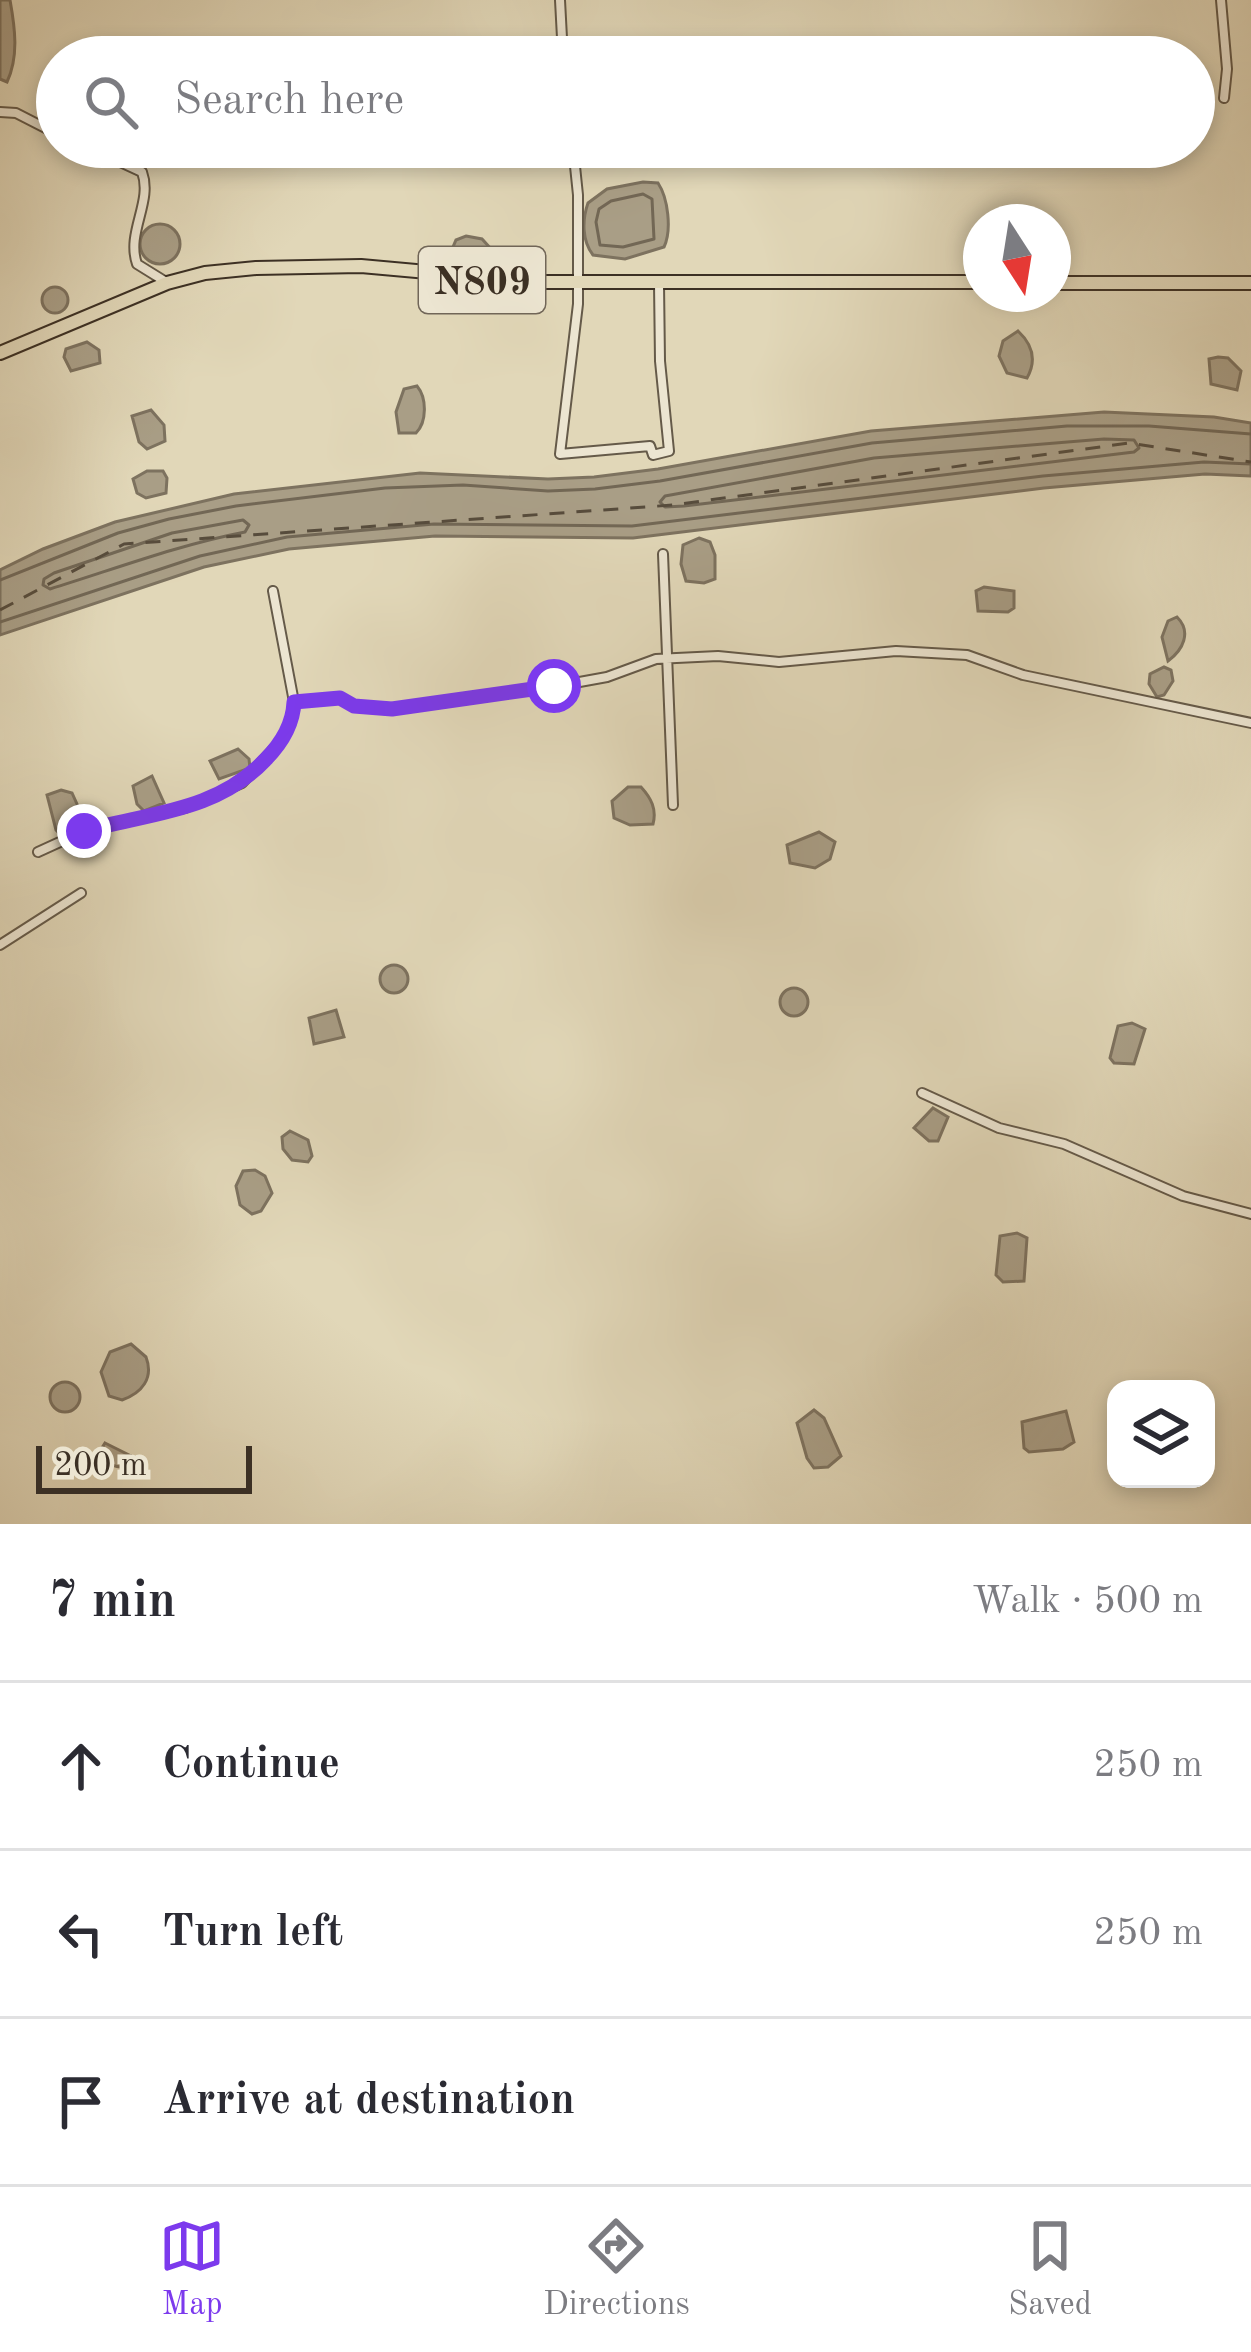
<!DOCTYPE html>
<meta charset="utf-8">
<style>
body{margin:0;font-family:"Old Standard TT",serif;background:#f7f7f7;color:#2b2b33}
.controls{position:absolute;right:36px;bottom:36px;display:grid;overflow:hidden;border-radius:24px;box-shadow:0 6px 18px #0003}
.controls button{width:108px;height:108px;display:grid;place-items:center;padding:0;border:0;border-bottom:3px solid #e1e1e2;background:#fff;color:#2b2b33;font:60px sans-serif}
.compass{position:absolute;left:963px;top:204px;width:108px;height:108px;border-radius:50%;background:#fff;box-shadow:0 6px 18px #0003;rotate:168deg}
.scale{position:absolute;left:36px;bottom:30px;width:216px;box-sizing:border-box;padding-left:12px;border:6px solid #3c3024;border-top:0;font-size:33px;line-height:42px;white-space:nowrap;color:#3c3024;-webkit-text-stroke:9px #ece5d1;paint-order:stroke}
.stop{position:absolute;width:36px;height:36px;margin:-27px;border:9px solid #7c3aed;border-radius:50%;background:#fff}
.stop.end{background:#7c3aed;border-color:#fff;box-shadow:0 3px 12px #0008}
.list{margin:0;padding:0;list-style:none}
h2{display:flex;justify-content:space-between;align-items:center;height:156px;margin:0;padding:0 48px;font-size:51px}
h2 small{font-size:39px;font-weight:400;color:#7c7c81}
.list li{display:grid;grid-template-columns:78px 1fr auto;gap:36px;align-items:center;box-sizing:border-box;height:168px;padding:0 48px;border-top:3px solid #e1e1e2}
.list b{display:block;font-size:45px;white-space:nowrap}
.list em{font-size:39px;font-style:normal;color:#7c7c81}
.icon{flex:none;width:66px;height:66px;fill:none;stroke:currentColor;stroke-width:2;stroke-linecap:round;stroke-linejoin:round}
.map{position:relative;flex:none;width:1251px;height:1524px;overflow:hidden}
.search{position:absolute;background:#fff;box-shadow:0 6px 18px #0003;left:36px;right:36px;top:36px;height:132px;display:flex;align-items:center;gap:30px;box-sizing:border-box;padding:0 42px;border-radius:66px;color:#7c7c81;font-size:45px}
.sheet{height:660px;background:#fff}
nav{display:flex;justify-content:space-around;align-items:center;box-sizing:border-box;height:168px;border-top:3px solid #e1e1e2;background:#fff;font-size:33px;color:#7c7c81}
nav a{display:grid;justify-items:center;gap:6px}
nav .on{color:#7c3aed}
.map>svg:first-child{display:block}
</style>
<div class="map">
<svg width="1251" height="1524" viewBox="0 0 1251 1524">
<rect width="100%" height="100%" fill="#e1d7b8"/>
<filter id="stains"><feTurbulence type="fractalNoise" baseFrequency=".00167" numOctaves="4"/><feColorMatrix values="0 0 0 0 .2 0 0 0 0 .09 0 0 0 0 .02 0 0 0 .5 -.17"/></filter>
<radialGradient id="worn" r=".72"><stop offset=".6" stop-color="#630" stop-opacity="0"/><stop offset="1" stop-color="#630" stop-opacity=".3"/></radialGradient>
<!-- water -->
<path fill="#a99e86" stroke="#7d725f" stroke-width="3" d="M0 0H10C15 28 19 56 7 82L0 79Z
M643 182 658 183C668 198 672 230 664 247L625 259 593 255C582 241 582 220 588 203L607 189Z
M140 244a20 20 0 1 1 40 0a20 20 0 1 1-40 0Z
M466 236 482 239 493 251 494 267 478 272 457 269 453 247 456 240Z
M42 300a13 13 0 1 1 26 0a13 13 0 1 1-26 0Z
M1018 331C1032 344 1037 360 1027 378L1007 373 999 356 1003 341Z
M87 342 99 350 100 363 71 371 64 357 66 349Z
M1218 357 1228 358 1241 371 1237 390 1211 384 1209 359Z
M417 386C427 398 427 422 416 433H399L396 412 404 389Z
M151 410 164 425 165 441 147 449 139 442 132 416Z
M1104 412 1214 417 1251 423V476L1205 474 1044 488 633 538 435 536 289 549 204 567 0 635V570L43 549 115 522 234 494 420 473 548 479 594 477 658 469 871 431Z
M147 471H163L167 478 166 493 146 498 137 493 133 479Z
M699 538 710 542 715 555V579L704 583 686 581 681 564 683 545Z
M984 587 1014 591V608L1008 612 978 611 976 591Z
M1177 617C1192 632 1183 650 1168 661L1162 637 1168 621Z
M1164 667 1171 670 1173 681 1164 695 1157 697 1149 684 1150 674Z
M238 749 249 759 250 768 219 779 210 761Z
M152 776 164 803 144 811 137 804 133 786Z
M628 787H641C651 798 657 809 653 824L630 825 614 818 612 801Z
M61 790 72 793 86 824 84 830 65 839 56 830 47 795Z
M819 832 835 842 830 859 815 868 790 863 787 845Z
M380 979a14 14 0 1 1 28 0a14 14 0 1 1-28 0Z
M780 1002a14 14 0 1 1 28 0a14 14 0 1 1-28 0Z
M336 1010 344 1037 314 1044 309 1018Z
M1132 1023 1145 1029 1134 1064 1114 1063 1110 1058 1118 1026Z
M933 1108 948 1117 938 1141H929L914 1128Z
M290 1131 308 1140 312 1156 308 1162 292 1160 283 1149 282 1137Z
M255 1170 265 1176 272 1193 261 1211 252 1214 240 1205 236 1186 243 1171Z
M1017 1233 1027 1238 1024 1281 1003 1282 996 1275 1000 1236Z
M131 1344 146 1357C154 1378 142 1393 122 1400L109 1396 101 1372 110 1352Z
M50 1397a15 15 0 1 1 30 0a15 15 0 1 1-30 0Z
M814 1410 824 1418 841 1456 828 1467 814 1468 807 1458 797 1423Z
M1066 1411 1074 1442 1063 1449 1029 1452 1024 1448 1022 1422Z
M105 1443 131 1456 127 1467C114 1468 107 1464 98 1454Z"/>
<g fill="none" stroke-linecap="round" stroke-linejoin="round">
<!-- shore -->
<path stroke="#726755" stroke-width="3" d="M643 194 652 199 654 239 623 247 600 245 596 222 599 209 611 201Z
M1104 439 1134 440 1139 448 1134 452 684 506 665 507 660 502 665 496 874 458Z
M243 520 249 525 245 532C178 545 115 569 50 589L43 585 44 579 54 573 172 533Z
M0 580 118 533 169 519 236 506 385 488 463 485 548 491 595 489 660 481 872 443 1067 426H1149L1251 434
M0 622 200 556 287 537 434 524 632 526 1043 476 1204 462 1251 464"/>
<!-- ferry -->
<path stroke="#574c3c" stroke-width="3" stroke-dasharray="15 12" stroke-linecap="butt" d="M0 610 124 544 673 505 1129 443 1251 462"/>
<defs>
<path id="minor" d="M560 0 563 57
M1221 0 1227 69 1224 98
M0 112 16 113 57 134
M88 147 142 172C153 202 126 232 137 264L166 282
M573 147 578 195V304L560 454 650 446 653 455 669 451 660 361 659 284
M663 554 673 805
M273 591 294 702 340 698 354 706 392 709 574 683 607 677 656 659 718 656 779 662 896 651 967 655 1023 675 1251 723
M38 852 84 831 185 808 242 783 279 743 289 727 294 702
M0 945 81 893
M922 1093 999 1128 1064 1144 1183 1196 1251 1214"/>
<path id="trunk" d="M1053 283H1251
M0 353 167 283 205 273 256 268 361 266 538 282H981"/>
</defs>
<!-- minor casing -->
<use href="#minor" stroke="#655a49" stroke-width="12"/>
<!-- trunk casing -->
<use href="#trunk" stroke="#3c3024" stroke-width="16"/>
<!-- minor -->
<use href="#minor" stroke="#ece5d1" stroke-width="8"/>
<!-- trunk -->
<use href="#trunk" stroke="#e1d7b8" stroke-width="12"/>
</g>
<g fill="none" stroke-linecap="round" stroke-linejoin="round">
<!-- route -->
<path stroke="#7c3aed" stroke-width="15" d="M84 831C148 813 216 812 265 760 281 744 293 725 294 702L340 698 354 706 392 709 554 686"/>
</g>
<g text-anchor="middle" stroke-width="9" stroke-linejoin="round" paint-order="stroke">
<!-- shield labels -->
<rect fill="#ece5d1" stroke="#716658" stroke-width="3" x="419" y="247" width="126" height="66" rx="9"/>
<g font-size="39" font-weight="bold" fill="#3c3024">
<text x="482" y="294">N809</text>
</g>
</g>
<rect width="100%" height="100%" filter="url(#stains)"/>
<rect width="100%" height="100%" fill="url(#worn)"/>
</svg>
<div class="controls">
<button><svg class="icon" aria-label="layers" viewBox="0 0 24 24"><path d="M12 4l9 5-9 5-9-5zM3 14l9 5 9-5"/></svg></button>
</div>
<svg class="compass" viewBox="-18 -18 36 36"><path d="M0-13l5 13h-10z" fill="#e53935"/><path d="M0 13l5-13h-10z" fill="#7c7c81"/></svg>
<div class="scale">200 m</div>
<div class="stop" style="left:554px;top:686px"></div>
<div class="stop end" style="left:84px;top:831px"></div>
<div class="search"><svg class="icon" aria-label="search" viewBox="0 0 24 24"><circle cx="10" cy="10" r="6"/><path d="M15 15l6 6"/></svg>Search here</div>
</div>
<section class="sheet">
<h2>7 min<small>Walk · 500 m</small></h2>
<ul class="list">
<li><svg class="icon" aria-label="ahead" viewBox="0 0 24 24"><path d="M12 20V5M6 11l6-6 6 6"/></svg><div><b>Continue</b></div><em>250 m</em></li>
<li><svg class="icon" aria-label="left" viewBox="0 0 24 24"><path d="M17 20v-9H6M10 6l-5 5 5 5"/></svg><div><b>Turn left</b></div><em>250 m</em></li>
<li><svg class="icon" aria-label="arrive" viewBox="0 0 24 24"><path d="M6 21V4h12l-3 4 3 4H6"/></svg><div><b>Arrive at destination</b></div></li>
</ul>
</section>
<nav>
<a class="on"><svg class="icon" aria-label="map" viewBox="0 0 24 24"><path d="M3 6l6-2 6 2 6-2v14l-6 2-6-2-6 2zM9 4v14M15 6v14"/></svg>Map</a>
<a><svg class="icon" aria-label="directions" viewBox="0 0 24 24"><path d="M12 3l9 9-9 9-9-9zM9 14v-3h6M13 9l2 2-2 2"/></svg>Directions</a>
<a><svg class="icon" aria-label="saved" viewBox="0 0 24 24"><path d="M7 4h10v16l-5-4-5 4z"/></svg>Saved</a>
</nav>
